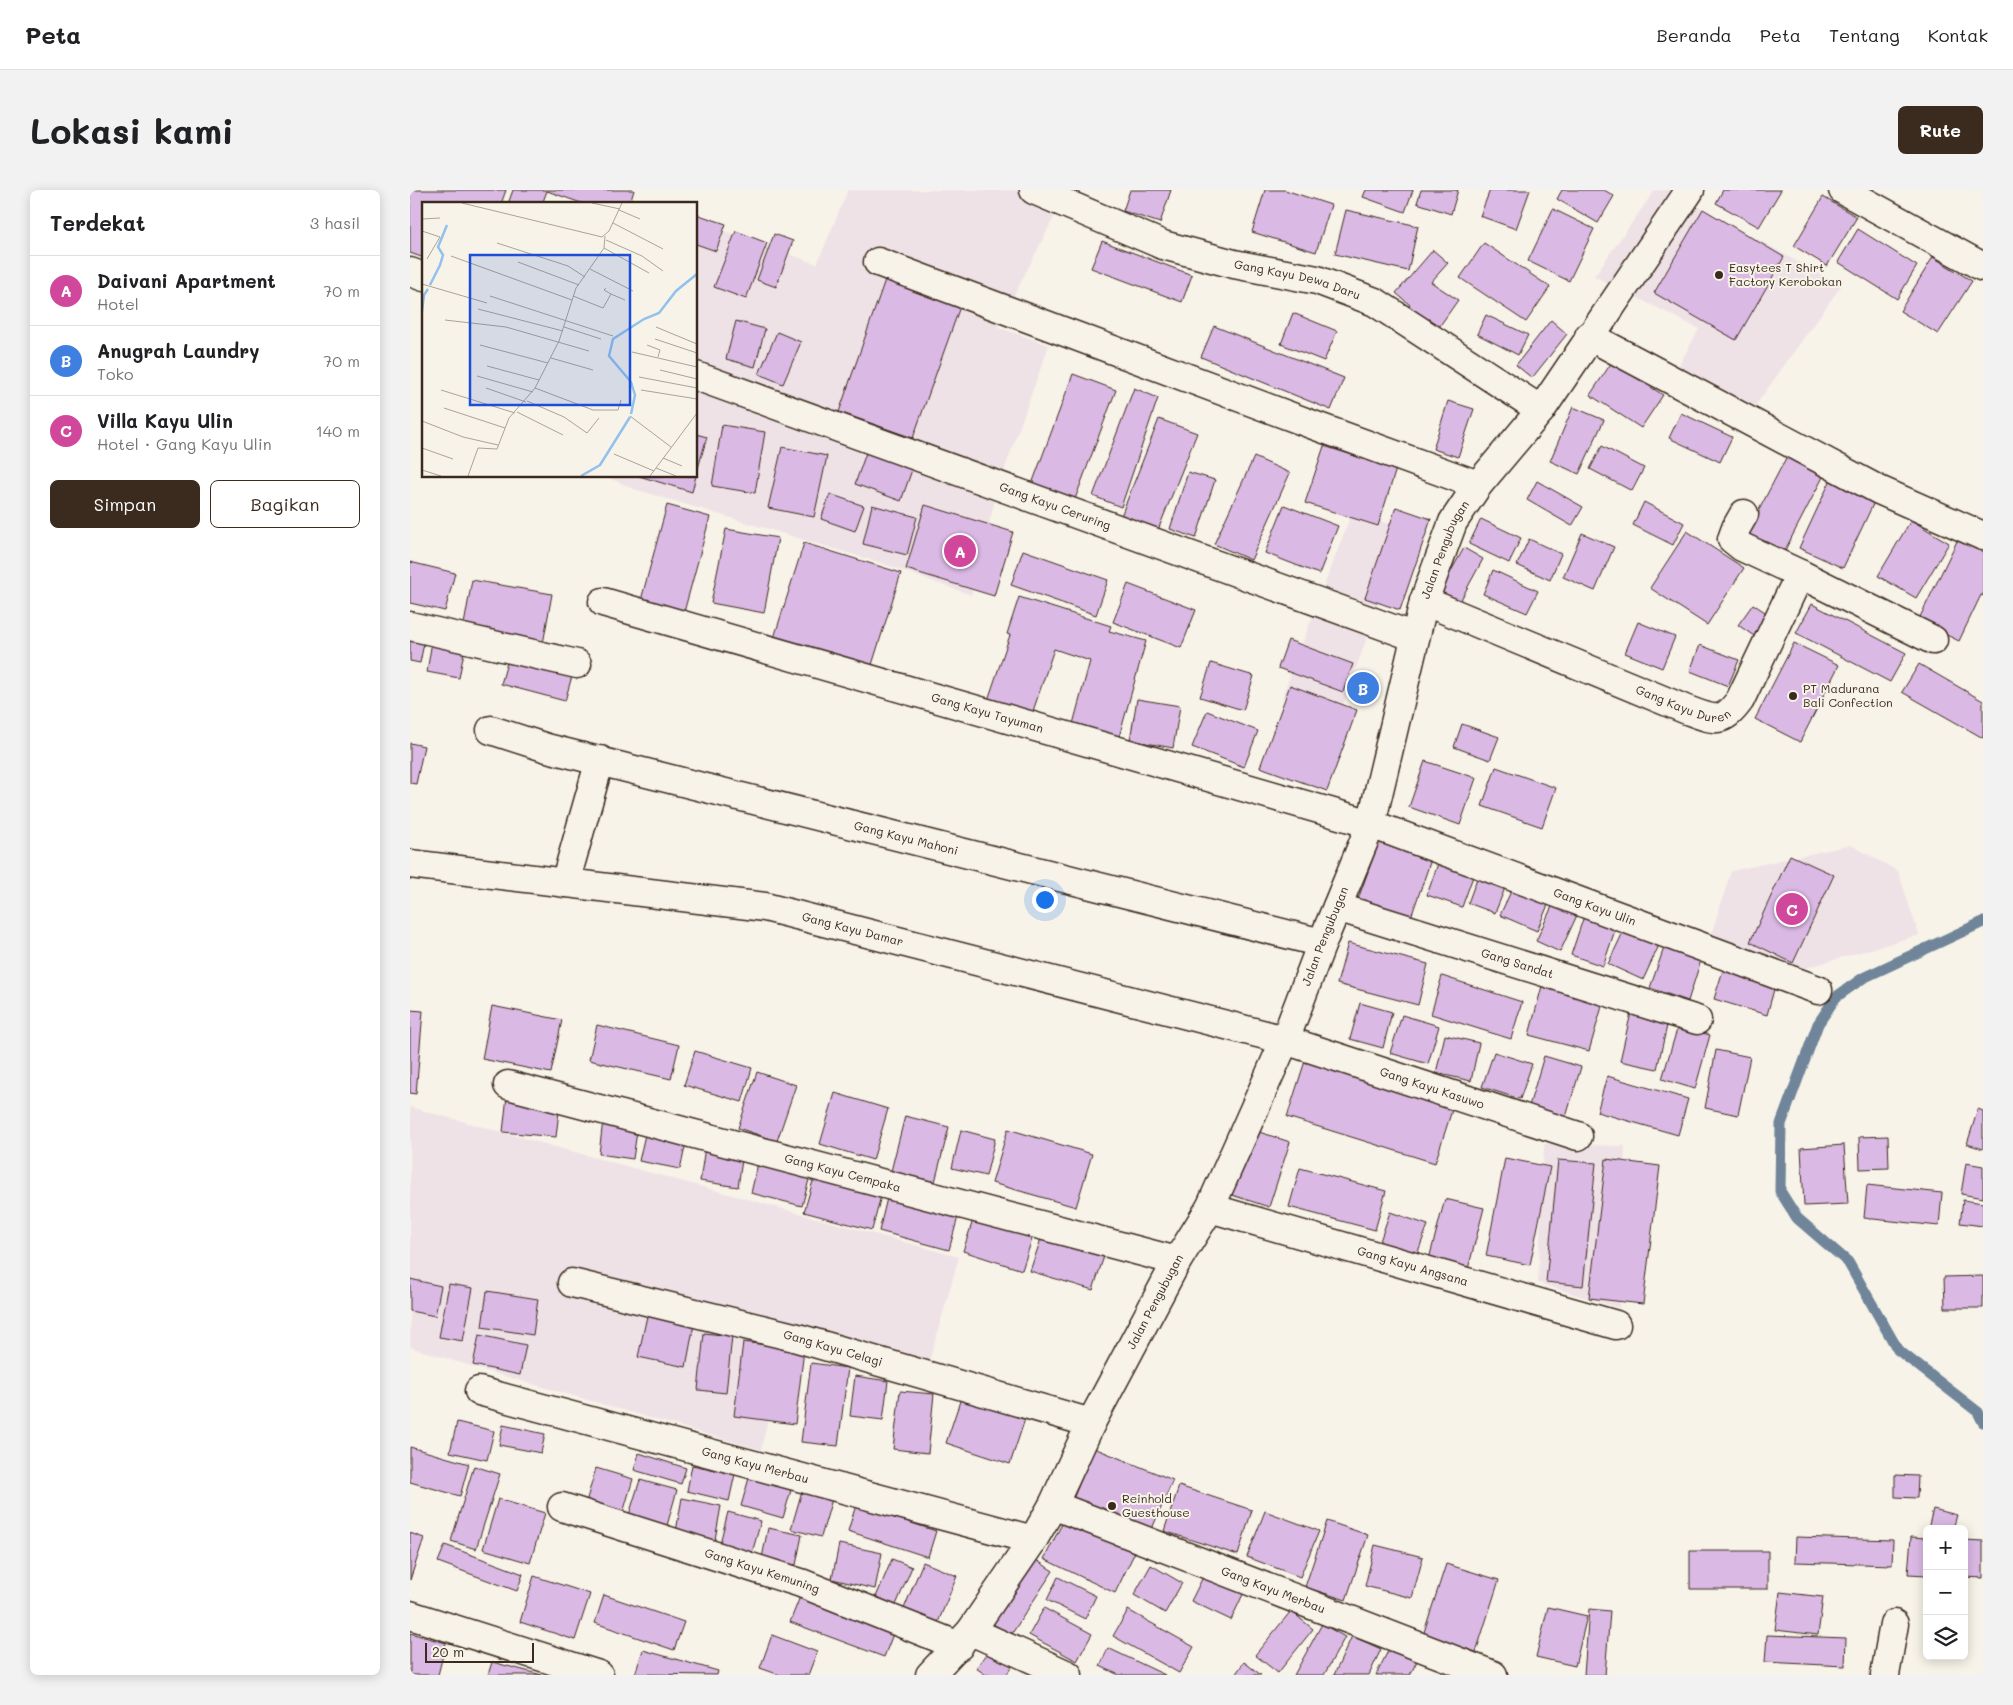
<!DOCTYPE html>
<html lang="id">
<meta charset="utf-8">
<style>
body{margin:0;font-family:Mali,sans-serif;background:#f2f2f2;color:#202124}
.controls{position:absolute;right:15px;bottom:15px;display:grid;overflow:hidden;border-radius:8px;box-shadow:0 2px 12px #0003}
.controls button{width:45px;height:45px;display:grid;place-items:center;padding:0;border:0;border-bottom:1px solid #e0e0e0;background:#fff;color:#202124;font:25px sans-serif}
.scale{position:absolute;left:15px;bottom:12px;width:109px;box-sizing:border-box;padding-left:5px;border:2px solid #3b2a1e;border-top:0;font-size:14px;line-height:18px;white-space:nowrap;color:#3b2a1e;-webkit-text-stroke:4px #f7f3e8;paint-order:stroke}
.you{position:absolute;left:634px;top:709px;width:18px;height:18px;margin:-12px;border:4px solid #fff;border-radius:50%;background:#1a73e8;box-shadow:0 0 0 8px #1a73e833}
.badge{display:grid;place-items:center;width:32px;height:32px;border-radius:50%;background:#3b2a1e;color:#fff;font-size:16px;font-weight:700}
.pin{position:absolute;translate:-50% -50%;border:2px solid #fff;box-shadow:0 1px 5px #0006}
.list{margin:0;padding:0;list-style:none}
h2{display:flex;justify-content:space-between;align-items:center;height:65px;margin:0;padding:0 20px;font-size:21px}
h2 small{font-size:16px;font-weight:400;color:#757577}
.list li{display:grid;grid-template-columns:32px 1fr auto;gap:15px;align-items:center;box-sizing:border-box;height:70px;padding:0 20px;border-top:1px solid #e0e0e0}
.list b{display:block;font-size:19px;white-space:nowrap}
.list p{margin:0;font-size:16px;white-space:nowrap;color:#757577}
.list em{font-size:16px;font-style:normal;color:#757577}
.actions{display:flex;gap:10px;padding:15px 20px}
.actions a{flex:1;padding:11px 0;border:1px solid #3b2a1e;border-radius:8px;text-align:center;font-size:18px;color:#3b2a1e}
.actions .main{background:#3b2a1e;color:#fff}
.icon{flex:none;width:28px;height:28px;fill:none;stroke:currentColor;stroke-width:2;stroke-linecap:round;stroke-linejoin:round}
.map{position:relative;flex:none;width:1573px;height:1485px;overflow:hidden;border-radius:8px}
header{display:flex;align-items:center;gap:30px;box-sizing:border-box;height:70px;padding:0 25px;background:#fff;border-bottom:1px solid #e0e0e0}
header strong{font-size:24px}
nav{display:flex;gap:28px;margin-inline-start:auto;font-size:18px}
.intro{display:flex;align-items:center;justify-content:space-between;box-sizing:border-box;height:120px;padding:0 30px}
h1{margin:0;font-size:35px}
.button{padding:12px 22px;border-radius:8px;background:#3b2a1e;color:#fff;font-size:18px;font-weight:700}
main{display:flex;gap:30px;padding:0 30px}
aside{flex:1;background:#fff;border-radius:8px;box-shadow:0 2px 12px #0003}
.map>svg:first-child{display:block}
</style>
<header>
<strong>Peta</strong>
<nav><a>Beranda</a><a>Peta</a><a>Tentang</a><a>Kontak</a></nav>
</header>
<div class="intro"><h1>Lokasi kami</h1><a class="button">Rute</a></div>
<main>
<aside>
<h2>Terdekat<small>3 hasil</small></h2>
<ul class="list">
<li><span class="badge" style="background:#d1479c">A</span><div><b>Daivani Apartment</b><p>Hotel</p></div><em>70 m</em></li>
<li><span class="badge" style="background:#3f7fe0">B</span><div><b>Anugrah Laundry</b><p>Toko</p></div><em>70 m</em></li>
<li><span class="badge" style="background:#d1479c">C</span><div><b>Villa Kayu Ulin</b><p>Hotel · Gang Kayu Ulin</p></div><em>140 m</em></li>
</ul>
<div class="actions"><a class="main">Simpan</a><a>Bagikan</a></div>
</aside>
<div class="map">
<svg width="1573" height="1485" viewBox="0 0 1573 1485">
<rect width="100%" height="100%" fill="#f7f3e8"/>
<filter id="ink" filterUnits="userSpaceOnUse"><feTurbulence type="fractalNoise" baseFrequency=".02" numOctaves="2"/><feDisplacementMap in="SourceGraphic" scale="10" xChannelSelector="R" yChannelSelector="G"/><feConvolveMatrix kernelMatrix="1 2 1 2 8 2 1 2 1" color-interpolation-filters="sRGB"/></filter>
<g filter="url(#ink)">
<!-- built -->
<path fill="#efe2e7" d="M438 0H658L588 137 639 155 588 298 561 405 468 372 224 299 195 286H286V31L407 74Z
M1245 0H1259L1431 96 1333 233 1262 188 1289 139 1184 86Z
M942 322 995 339 930 524 872 507Z
M1441 655 1488 681 1509 745 1368 786 1296 761 1321 681Z
M0 917 549 1067 515 1186 376 1150 351 1260 70 1179 0 1157Z
M1134 954 1215 956 1209 1118 1128 1093Z"/>
<g fill="none" stroke-linecap="round" stroke-linejoin="round">
<!-- stream -->
<path stroke="#6f859a" stroke-width="11" d="M1573 732 1453 788 1426 807 1408 834 1371 934 1370 1001 1387 1028 1438 1072 1488 1160 1568 1222 1573 1232"/>
</g>
<!-- building -->
<path fill="#dbb9e5" stroke="#3b2a1e" d="M0 0H96L91 14H14V68L0 63Z
M103 0H224L220 14H174L137 1 132 14H98Z
M720 0H761L750 33 713 21Z
M855 0H875L921 15 906 62 842 42Z
M956 0H1003L995 22 953 7Z
M1011 0H1048L1041 24 1007 13Z
M1080 0H1120L1106 39 1070 26Z
M1152 0H1194L1204 6 1188 33 1147 9Z
M1313 0H1371L1349 37 1306 13Z
M1413 7 1447 27 1417 76 1384 56Z
M1143 19 1184 39 1159 91 1118 71Z
M1293 19 1374 67 1326 150 1244 103Z
M936 20 1008 36 998 81 925 64Z
M286 24 316 34 306 61 286 54Z
M1448 39 1507 76 1487 109 1428 72Z
M326 41 357 53 336 109 304 97Z
M364 44 383 51 366 97 347 90Z
M692 51 782 85 772 112 681 78Z
M1074 53 1140 97 1116 132 1050 88Z
M1023 60 1038 73 1021 92 1048 110 1029 137 999 117 1000 115 986 103Z
M1523 67 1562 91 1528 144 1490 121Z
M477 84 552 111 503 248 429 222Z
M883 123 927 141 914 171 871 154Z
M1076 125 1118 145 1108 165 1067 144Z
M1141 130 1157 144 1122 188 1106 175Z
M326 131 355 139 345 177 316 169Z
M804 136 934 188 921 220 791 167Z
M367 142 391 152 373 194 349 184Z
M1202 172 1253 205 1231 238 1180 205Z
M663 184 706 200 665 309 622 294Z
M724 198 748 208 711 317 683 306Z
M1038 211 1064 219 1048 267 1023 259Z
M1163 217 1194 230 1169 284 1140 271Z
M1271 223 1322 247 1310 272 1259 248Z
M749 229 787 243 748 340 711 326Z
M312 235 355 242 345 303 302 296Z
M286 244 297 247 286 285Z
M914 256 986 279 968 336 895 313Z
M1192 256 1234 278 1222 301 1180 279Z
M372 257 417 266 404 327 358 318Z
M457 260 503 277 491 311 445 294Z
M1377 266 1414 285 1374 362 1337 343Z
M844 267 880 283 841 370 804 354Z
M778 282 805 290 786 348 760 339Z
M229 286H286L282 302Z
M1422 287 1466 308 1433 378 1389 358Z
M1127 291 1173 317 1162 336 1117 310Z
M420 304 454 316 445 341 411 329Z
M1234 312 1274 333 1263 355 1223 335Z
M257 315 300 327 274 422 231 410Z
M462 315 507 327 497 365 453 354Z
M515 315 603 342 584 406 496 379Z
M874 315 928 336 909 384 855 363Z
M986 317 1021 329 990 420 955 408Z
M1071 329 1111 348 1099 373 1059 354Z
M1501 330 1539 353 1506 408 1468 386Z
M316 339 368 348 354 423 301 413Z
M1277 341 1334 378 1297 435 1240 398Z
M1172 343 1204 357 1185 401 1153 387Z
M1549 347 1573 359V406L1571 405 1549 451 1508 431Z
M1119 349 1151 364 1140 390 1107 375Z
M394 353 491 383 460 481 363 451Z
M1054 358 1073 369 1048 415 1028 404Z
M613 360 698 390 686 425 601 395Z
M0 372 45 383 35 421 0 413Z
M1083 380 1128 401 1117 423 1073 404Z
M62 390 142 404 133 454 53 440Z
M718 394 786 420 771 458 703 432Z
M609 407 701 436 699 441 736 451 709 547 663 534 680 471 644 459 622 524 578 510 600 445 597 444Z
M1343 414 1361 426 1347 448 1328 435Z
M1402 414 1496 463 1480 492 1386 443Z
M1228 432 1265 447 1252 478 1215 463Z
M878 450 943 474 933 502 868 478Z
M0 451 14 453 10 473 0 471Z
M22 451 55 457 49 488 17 482Z
M1384 453 1429 475 1390 552 1345 529Z
M1290 455 1329 470 1318 496 1280 481Z
M98 469 162 486 155 511 91 494Z
M801 473 844 486 833 520 790 507Z
M1509 474 1573 511V548L1492 502Z
M880 495 947 520 917 601 850 577Z
M727 509 770 516 763 558 720 550Z
M797 521 848 541 834 577 782 557Z
M1052 534 1089 547 1080 570 1044 557Z
M0 553 14 556 6 594 0 593Z
M1015 571 1066 588 1050 635 999 617Z
M1086 577 1146 598 1132 637 1072 616Z
M971 646 1023 664 1001 727 948 709Z
M1031 665 1066 678 1052 717 1017 705Z
M1380 665 1424 685 1383 773 1340 752Z
M1069 683 1097 693 1085 723 1058 713Z
M1104 695 1140 710 1127 741 1090 725Z
M1144 712 1168 723 1150 762 1126 751Z
M1175 723 1207 734 1193 776 1161 765Z
M1215 738 1250 753 1233 790 1198 774Z
M938 753 1018 774 1008 815 927 794Z
M1255 755 1292 767 1278 811 1240 798Z
M1314 777 1366 792 1357 825 1304 809Z
M1032 786 1112 812 1101 849 1021 824Z
M1132 796 1193 813 1179 861 1119 845Z
M950 813 982 822 973 858 940 849Z
M82 816 152 830 141 883 72 869Z
M1222 818 1259 827 1247 879 1210 871Z
M0 820 13 821 6 904 0 903Z
M992 825 1029 836 1018 874 980 863Z
M187 835 269 855 261 889 179 870Z
M1268 836 1300 845 1285 899 1252 889Z
M1035 845 1069 853 1061 891 1026 883Z
M1306 860 1340 867 1328 925 1295 918Z
M285 861 342 878 332 912 274 895Z
M1084 862 1122 874 1110 909 1072 897Z
M1134 866 1171 877 1156 927 1119 916Z
M895 871 1043 917 1025 973 877 927Z
M347 882 386 895 367 951 328 938Z
M1197 886 1278 909 1268 945 1187 922Z
M425 903 478 919 463 970 410 954Z
M97 906 150 912 146 947 93 942Z
M1568 919 1573 921V959L1557 954Z
M495 926 539 937 525 992 481 981Z
M193 930 228 934 223 969 189 964Z
M598 939 682 964 666 1017 582 993Z
M236 940 277 949 270 979 229 971Z
M551 940 585 949 576 986 542 978Z
M843 940 880 952 859 1017 822 1005Z
M1478 946 1479 978 1450 979 1449 947Z
M1434 955 1438 1014 1394 1016 1391 958Z
M295 957 333 963 328 997 290 991Z
M1095 968 1140 977 1120 1075 1076 1066Z
M349 969 401 982 392 1016 341 1003Z
M1196 969 1250 976 1233 1114 1179 1108Z
M1148 970 1186 973 1173 1096 1136 1092Z
M1556 973 1573 976V1008L1551 1004Z
M890 978 976 1001 965 1040 879 1017Z
M405 984 472 1002 462 1040 394 1022Z
M1457 995 1532 1003 1529 1036 1454 1028Z
M478 1004 549 1023 539 1060 469 1041Z
M1035 1009 1074 1018 1058 1079 1019 1069Z
M1553 1010 1573 1013V1036L1550 1033Z
M980 1022 1018 1035 1006 1067 969 1054Z
M564 1027 623 1046 612 1080 553 1061Z
M632 1046 694 1066 683 1100 620 1081Z
M1573 1086V1118H1535L1534 1087Z
M0 1089 31 1096 25 1126 0 1121Z
M39 1094 63 1098 53 1151 29 1147Z
M77 1101 128 1109 123 1145 72 1137Z
M237 1126 284 1134 276 1177 228 1167Z
M294 1143 322 1146 316 1203 288 1200Z
M69 1145 116 1155 110 1185 63 1175Z
M333 1152 394 1160 385 1234 324 1226Z
M401 1173 438 1178 428 1256 391 1252Z
M445 1186 478 1191 473 1230 440 1226Z
M490 1201 524 1204 518 1263 483 1259Z
M552 1205 616 1226 600 1274 536 1253Z
M47 1232 84 1241 77 1270 40 1262Z
M93 1235 135 1244 131 1263 89 1255Z
M0 1257 59 1274 50 1306 0 1292Z
M684 1258 763 1290 741 1341 663 1309Z
M229 1263 276 1278 271 1294 224 1280Z
M282 1275 325 1284 319 1311 277 1301Z
M64 1276 90 1284 66 1359 41 1351Z
M186 1278 223 1289 213 1323 176 1312Z
M1485 1285 1508 1286 1507 1308 1485 1307Z
M339 1288 381 1300 373 1328 331 1316Z
M230 1290 267 1300 256 1339 218 1328Z
M769 1296 842 1320 828 1365 754 1341Z
M392 1301 422 1309 411 1347 381 1339Z
M272 1308 311 1316 304 1355 265 1347Z
M88 1309 135 1323 120 1373 73 1359Z
M446 1315 526 1341 518 1367 438 1341Z
M1523 1319 1547 1325 1543 1339H1518Z
M855 1321 909 1341 890 1387 837 1367Z
M318 1322 351 1331 342 1363 310 1353Z
M655 1328 725 1362 705 1403 634 1369Z
M917 1331 958 1345 936 1410 895 1397Z
M358 1338 392 1345 386 1375 352 1368Z
M0 1343 14 1348 0 1390Z
M1386 1347 1483 1350 1482 1375 1385 1372Z
M1501 1347 1517 1348V1385L1498 1384Z
M1554 1350 1573 1351V1388L1554 1387Z
M429 1354 472 1363 465 1399 422 1389Z
M35 1355 113 1384 107 1401 28 1372Z
M965 1355 1013 1367 1002 1408 955 1396Z
M1280 1361H1358V1399H1280Z
M617 1364 643 1381 601 1445 575 1429Z
M482 1369 502 1377 486 1415 466 1407Z
M513 1372 547 1386 527 1435 493 1421Z
M1036 1374 1089 1390 1066 1462 1013 1445Z
M741 1375 772 1393 755 1423 724 1405Z
M796 1381 835 1400 821 1430 781 1411Z
M124 1386 180 1404 165 1450 110 1432Z
M648 1387 686 1406 675 1429 637 1410Z
M393 1399 487 1434 474 1467 380 1432Z
M1370 1402 1413 1407 1408 1445 1365 1440Z
M194 1405 274 1432 264 1460 185 1433Z
M1138 1417 1177 1426 1165 1476 1126 1467Z
M634 1418 682 1444 667 1471 619 1445Z
M1179 1419 1200 1421 1195 1485H1174Z
M718 1420 784 1457 769 1483 703 1446Z
M881 1421 903 1439 868 1483 845 1465Z
M912 1434 935 1447 914 1485H884Z
M0 1443 36 1453 28 1485H0Z
M362 1445 407 1462 398 1485H370L350 1478Z
M1357 1445 1436 1448 1435 1476 1355 1472Z
M942 1446 971 1459 959 1485H924Z
M982 1453 1009 1467 1000 1485H966Z
M581 1457 604 1474 596 1485H576L566 1478Z
M698 1458 755 1485H709L690 1476Z
M233 1460 308 1481 307 1485 225 1484Z
M82 1472 132 1485H78Z
M834 1472 851 1485H825Z"/>
<g fill="none" stroke-linecap="round" stroke-linejoin="round">
<defs>
<g id="street">
<path id="s1" d="M624 0 753 55 824 74 907 90 965 112 1131 220"/>
<path d="M1433 0 1573 77"/>
<path d="M468 72 906 236 1068 295"/>
<path d="M0 82 14 87"/>
<path d="M1179 146 1469 300 1573 346"/>
<path id="s2" d="M286 186 1005 447"/>
<path d="M1390 384 1523 450"/>
<path id="s3" d="M1014 411 1277 520C1304 530 1312 535 1330 510L1390 384 1332 357 1322 349 1326 338 1334 324"/>
<path id="s4" d="M193 412 961 634 1408 800"/>
<path d="M0 436 167 474"/>
<path id="s5" d="M81 540 137 558 912 753"/>
<path id="s6" d="M0 674 355 717 875 850 1168 946"/>
<path d="M155 693 190 570"/>
<path id="s7" d="M927 717 1287 830"/>
<path id="s8" d="M98 895 767 1071"/>
<path id="s9" d="M800 1018 1206 1135"/>
<path id="s10" d="M162 1093 384 1147 681 1233"/>
<path id="s11" d="M69 1201 623 1350"/>
<path id="s12" d="M643 1315 1083 1485"/>
<path id="s13" d="M152 1317 391 1393 549 1456"/>
<path d="M0 1425 189 1485"/>
<path d="M561 1441 658 1485"/>
<path id="s14" d="M520 1485 561 1441 623 1350 643 1315 681 1233 767 1071 800 1018 875 850 912 753 961 634 1014 411 1043 332 1068 295 1131 220 1280 0"/>
<path d="M1475 1485 1484 1434"/>
</g>
</defs>
<!-- street casing -->
<use href="#street" stroke="#3b2a1e" stroke-width="31"/>
<!-- street -->
<use href="#street" stroke="#f7f3e8" stroke-width="28"/>
</g>
</g>
<!-- markers -->
<g fill="#3b2a1e" stroke="#f7f3e8" stroke-width="2">
<circle cx="1309" cy="85" r="5"/>
<circle cx="1383" cy="506" r="5"/>
<circle cx="702" cy="1316" r="5"/>
</g>
<g text-anchor="middle" stroke-width="4" stroke-linejoin="round" paint-order="stroke">
<!-- poi labels -->
<g font-size="12" fill="#3b2a1e" stroke="#f7f3e8" text-anchor="start">
<text x="1319" y="82">Easytees T Shirt<tspan x="1319" dy="14">Factory Kerobokan</tspan></text>
<text x="1393" y="503">PT Madurana<tspan x="1393" dy="14">Bali Confection</tspan></text>
<text x="712" y="1313">Reinhold<tspan x="712" dy="14">Guesthouse</tspan></text>
</g>
<!-- street labels -->
<g font-size="12" fill="#3b2a1e" stroke="#f7f3e8">
<text dy="4" stroke="none"><textPath href="#s1" startOffset="279">Gang Kayu Dewa Daru</textPath></text>
<text dy="4" stroke="none"><textPath href="#s2" startOffset="382">Gang Kayu Ceruring</textPath></text>
<text dy="4" stroke="none"><textPath href="#s14" startOffset="1248">Jalan Pengubugan</textPath></text>
<text dy="4" stroke="none"><textPath href="#s3" startOffset="280">Gang Kayu Duren</textPath></text>
<text dy="4" stroke="none"><textPath href="#s4" startOffset="400">Gang Kayu Tayuman</textPath></text>
<text dy="4" stroke="none"><textPath href="#s5" startOffset="429">Gang Kayu Mahoni</textPath></text>
<text dy="4" stroke="none"><textPath href="#s4" startOffset="1038">Gang Kayu Ulin</textPath></text>
<text dy="4" stroke="none"><textPath href="#s6" startOffset="448">Gang Kayu Damar</textPath></text>
<text dy="4" stroke="none"><textPath href="#s14" startOffset="842">Jalan Pengubugan</textPath></text>
<text dy="4" stroke="none"><textPath href="#s7" startOffset="189">Gang Sandat</textPath></text>
<text dy="4" stroke="none"><textPath href="#s6" startOffset="1049">Gang Kayu Kasuwo</textPath></text>
<text dy="4" stroke="none"><textPath href="#s8" startOffset="346">Gang Kayu Cempaka</textPath></text>
<text dy="4" stroke="none"><textPath href="#s9" startOffset="211">Gang Kayu Angsana</textPath></text>
<text dy="4" stroke="none"><textPath href="#s14" startOffset="438">Jalan Pengubugan</textPath></text>
<text dy="4" stroke="none"><textPath href="#s10" startOffset="269">Gang Kayu Celagi</textPath></text>
<text dy="4" stroke="none"><textPath href="#s11" startOffset="286">Gang Kayu Merbau</textPath></text>
<text dy="4" stroke="none"><textPath href="#s13" startOffset="210">Gang Kayu Kemuning</textPath></text>
<text dy="4" stroke="none"><textPath href="#s12" startOffset="236">Gang Kayu Merbau</textPath></text>
</g>
</g>
<!-- overview -->
<g transform="translate(12 12)">
<rect width="275" height="275" fill="#f7f3e8"/>
<path fill="none" stroke="#91c1ec" stroke-width="2.5" d="M8 83 18 63 21 53 16 45 25 23M0 109 2 93 6 87M209 212 213 193 209 180 187 154 191 137 222 117 237 111 254 89 275 72M159 274 178 263 208 215"/>
<path fill="none" stroke="#aca397" stroke-width="1" d="M40 1 180 35 187 29 200 1M170 1 198 7M197 8 218 17M0 17 18 16M191 21 241 47M0 29 18 35 5 57M184 38 220 54 241 69M75 41 146 64 163 75M182 46 227 71M29 54 150 98M96 60 157 83M168 67 211 89M0 82 65 101M189 92 203 98M68 94 191 134M151 94 181 106 189 92 182 88 184 86M56 107 141 129M23 118 84 125 167 149M142 125 179 137M234 125 275 142M233 137 275 151M58 143 126 161M225 143 238 148 236 155M210 150 275 165M129 156 171 168M65 164 117 178M238 168 275 177M55 174 111 190M217 175 275 186M64 186 104 200M113 186 171 208H196L199 198M19 188 93 211M219 188 275 197M105 199 142 215 165 231 177 216M22 206 83 226M95 210 141 233M208 214 249 245M0 219 41 235 76 243M0 246 31 257M192 252 232 269M241 256 260 264M234 266 254 274M0 268 19 274M46 274 56 246 75 247 87 216 113 186 137 139 154 86 182 46 183 34M228 274 275 211"/>
<path fill="#1d4ed8" fill-opacity="0.15" stroke="#1d4ed8" stroke-width="2.5" d="M48 53H208V203H48Z"/>
<rect width="275" height="275" fill="none" stroke="#3b2a1e" stroke-width="2.5"/>
</g>
</svg>
<div class="controls">
<button>+</button>
<button>−</button>
<button><svg class="icon" aria-label="layers" viewBox="0 0 24 24"><path d="M12 4l9 5-9 5-9-5zM3 14l9 5 9-5"/></svg></button>
</div>
<div class="scale">20 m</div>
<div class="you"></div>
<div class="pin badge" style="left:550px;top:361px;background:#d1479c">A</div>
<div class="pin badge" style="left:953px;top:498px;background:#3f7fe0">B</div>
<div class="pin badge" style="left:1382px;top:719px;background:#d1479c">C</div>
</div>
</main>
